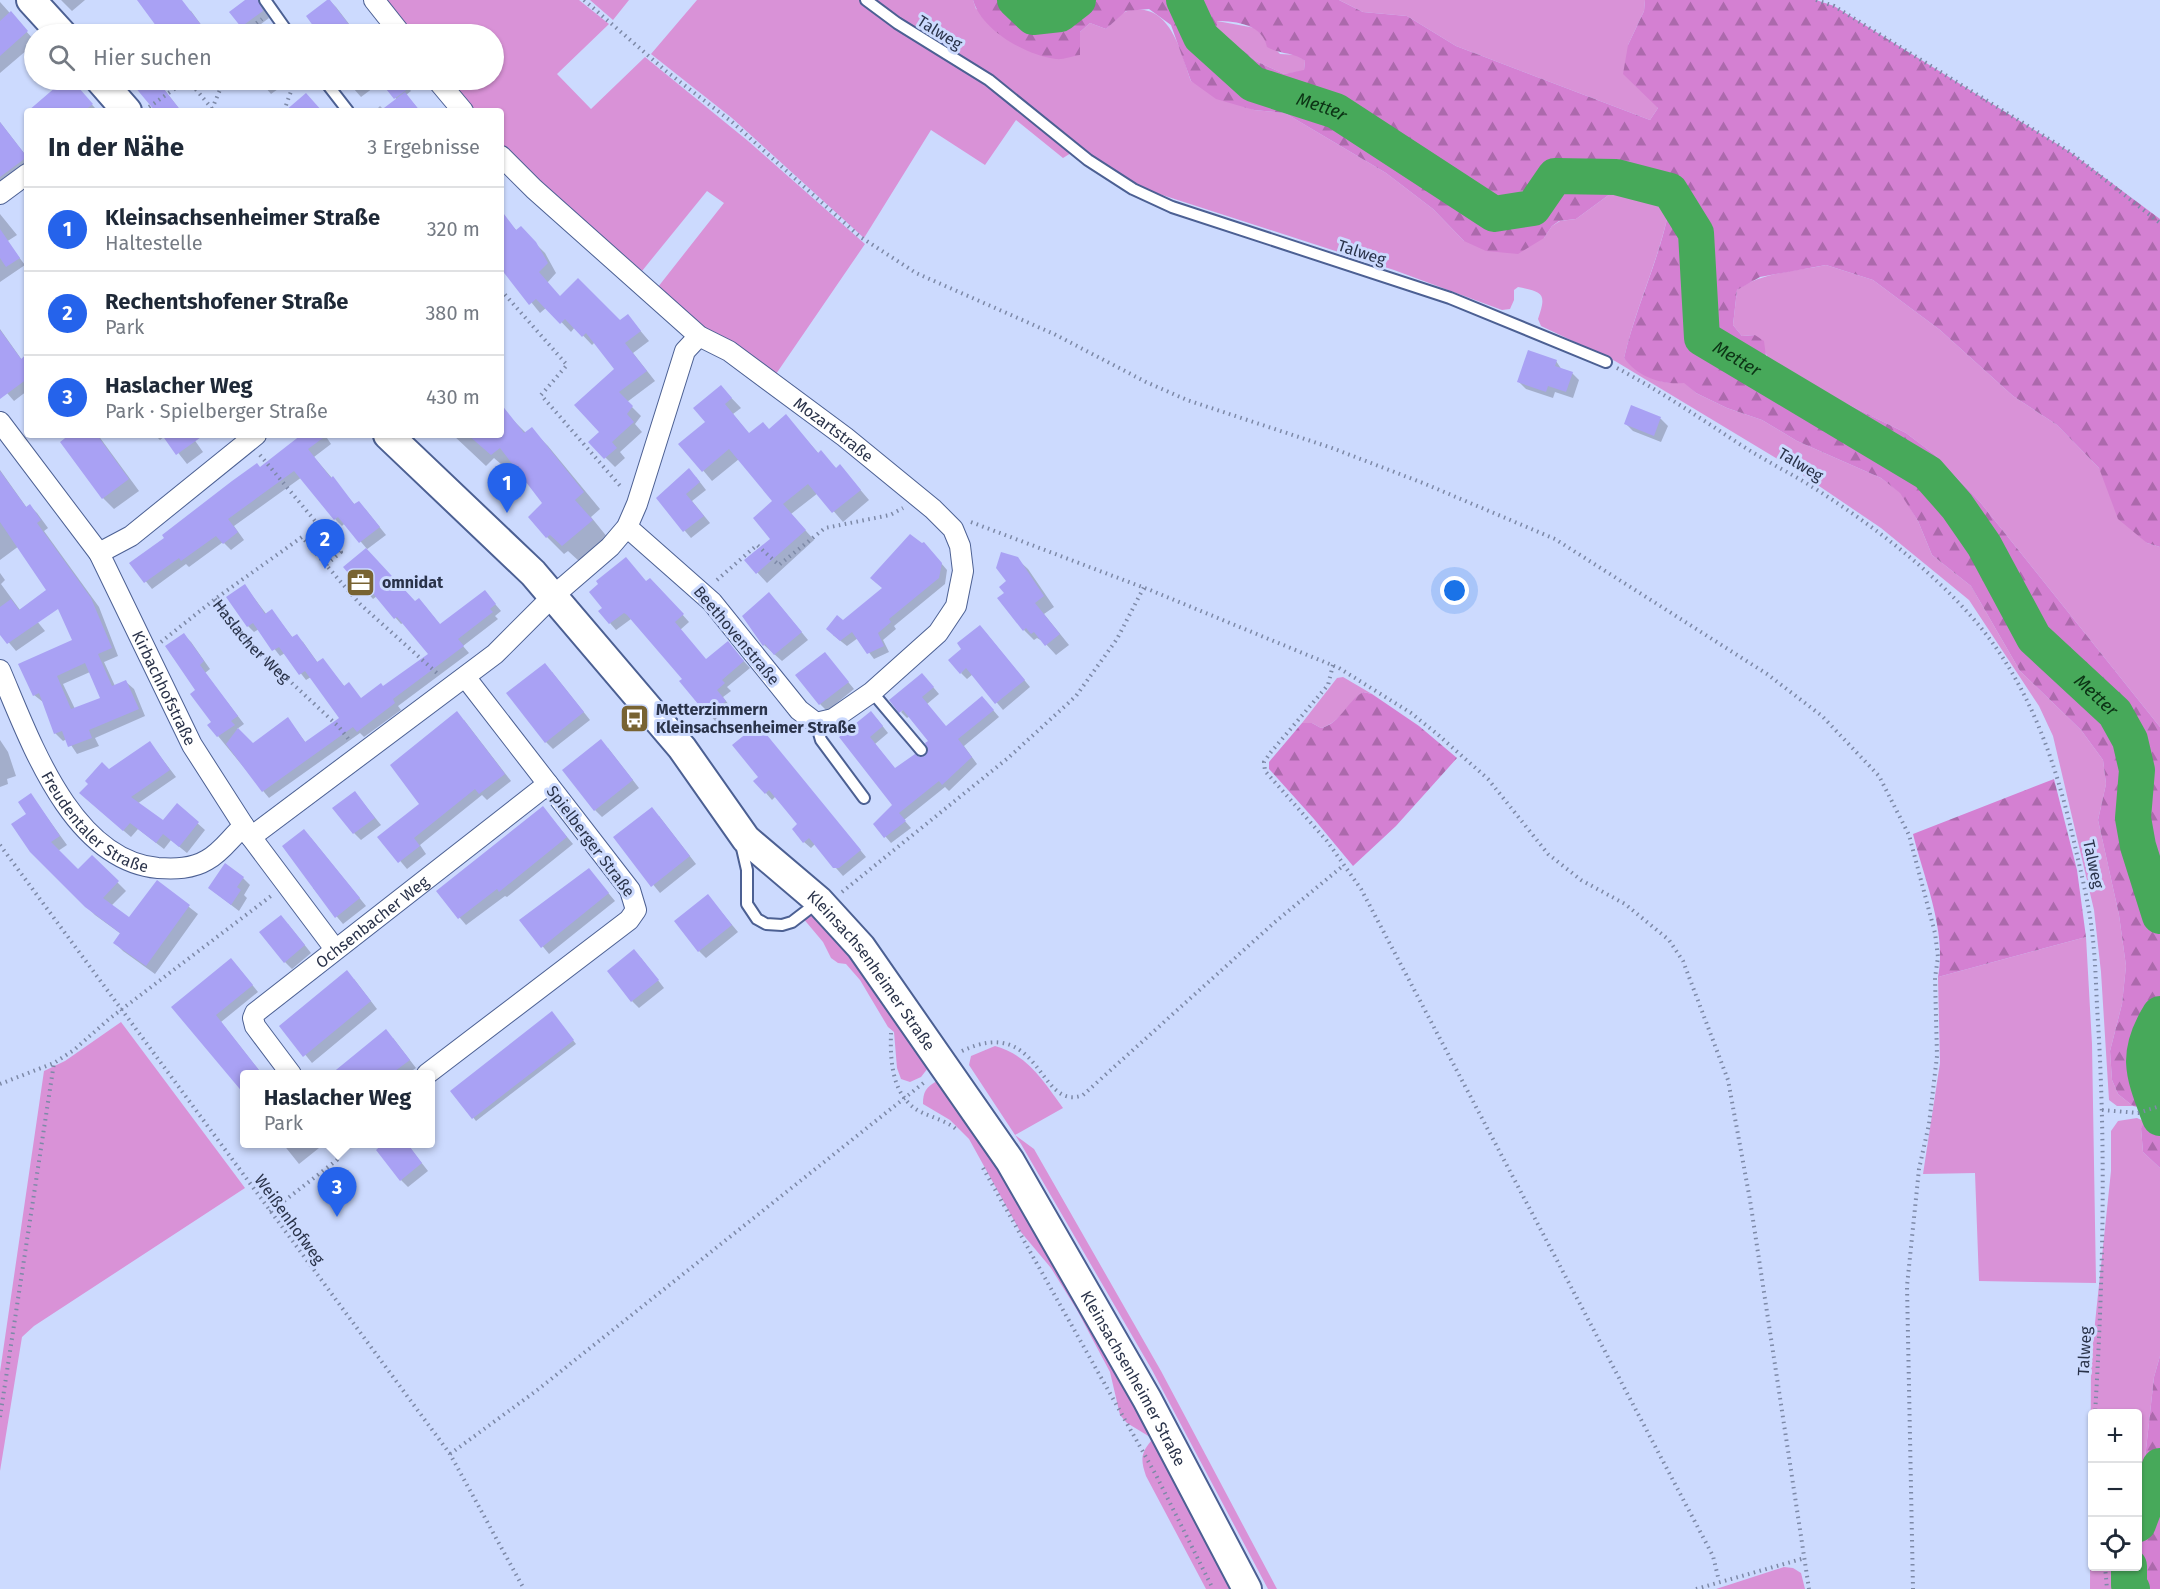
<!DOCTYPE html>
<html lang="de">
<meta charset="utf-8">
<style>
body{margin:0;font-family:"Fira Sans",sans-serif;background:#f2f2f3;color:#1f2937}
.controls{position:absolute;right:18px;bottom:18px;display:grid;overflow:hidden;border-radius:6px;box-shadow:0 2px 4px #0004}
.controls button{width:54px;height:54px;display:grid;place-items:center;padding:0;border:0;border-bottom:2px solid #e0e1e3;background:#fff;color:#1f2937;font:30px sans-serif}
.you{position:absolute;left:1455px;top:591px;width:21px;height:21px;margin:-15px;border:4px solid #fff;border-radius:50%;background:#1a73e8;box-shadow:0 0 0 9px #1a73e833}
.badge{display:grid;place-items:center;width:39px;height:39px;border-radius:50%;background:#2563eb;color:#fff;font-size:20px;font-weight:700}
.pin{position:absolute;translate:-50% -50px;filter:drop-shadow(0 2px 3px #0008)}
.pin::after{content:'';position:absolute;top:32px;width:21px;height:18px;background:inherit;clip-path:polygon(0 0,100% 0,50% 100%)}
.popup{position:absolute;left:240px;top:1070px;width:195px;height:78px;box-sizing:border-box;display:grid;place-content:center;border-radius:6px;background:#fff;filter:drop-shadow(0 2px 4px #0005);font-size:20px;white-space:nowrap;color:#747a83}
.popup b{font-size:22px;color:#1f2937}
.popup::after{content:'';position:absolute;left:50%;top:100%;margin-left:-12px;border:12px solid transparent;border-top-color:#fff}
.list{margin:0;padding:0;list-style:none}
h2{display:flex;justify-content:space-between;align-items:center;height:78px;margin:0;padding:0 24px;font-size:26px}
h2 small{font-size:20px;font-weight:400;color:#747a83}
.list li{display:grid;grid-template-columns:39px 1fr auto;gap:18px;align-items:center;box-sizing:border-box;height:84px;padding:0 24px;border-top:2px solid #e0e1e3}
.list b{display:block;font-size:22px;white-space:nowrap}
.list p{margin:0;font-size:20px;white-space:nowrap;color:#747a83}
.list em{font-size:20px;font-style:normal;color:#747a83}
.icon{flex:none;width:33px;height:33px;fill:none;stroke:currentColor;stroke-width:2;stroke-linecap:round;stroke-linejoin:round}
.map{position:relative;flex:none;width:2160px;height:1589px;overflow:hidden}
.search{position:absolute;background:#fff;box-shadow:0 2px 4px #0004;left:24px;top:24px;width:480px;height:66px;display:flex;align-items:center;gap:15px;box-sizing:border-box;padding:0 21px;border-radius:33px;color:#747a83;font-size:22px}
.panel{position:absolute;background:#fff;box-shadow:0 2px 4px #0004;left:24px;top:108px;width:480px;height:330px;border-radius:6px}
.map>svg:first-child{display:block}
</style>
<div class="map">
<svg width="2160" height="1589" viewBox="0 0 2160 1589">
<defs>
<pattern id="forest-firs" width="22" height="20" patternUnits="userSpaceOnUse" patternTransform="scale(1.5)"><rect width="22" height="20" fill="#d480d2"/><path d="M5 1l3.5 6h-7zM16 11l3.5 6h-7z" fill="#ac69ac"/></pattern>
</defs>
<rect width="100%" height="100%" fill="#ccdafe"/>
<!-- green -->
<path fill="#d992d7" d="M384 0H579L609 24 557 74 591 109 645 57 748 141 865 244 776 374 718 334 699 328 658 287 724 203 707 191 642 271 528 171 501 143V111H473L448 80H494V34H411Z
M590 0H629L613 20Z
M697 0H864L988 81 1028 113 1071 153 1063 158 1016 120 985 165 931 130 864 238 732 118 651 54Z
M866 0H973L976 9 1080 32 1090 23 1106 29C1112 24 1121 13 1127 11 1170 0 1181 52 1191 81L1254 110 1285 113 1386 173 1433 209 1464 241 1544 238 1552 226 1560 221 1576 219 1610 194 1627 188 1653 198 1667 219C1656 266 1635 310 1624 358 1643 374 1657 386 1684 382L1696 393 1727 408 1762 420 1797 441 1881 478 1901 493 1918 521 1932 555 1971 586 2020 671 2081 730 2103 760 2106 784 2098 820 2119 915 2126 966 2122 1004 2110 1051 2112 1080 2118 1094 2133 1106H2117L2109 1100 2101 972 2094 910 2053 736 2039 706 1969 600 1881 528 1794 469 1615 361 1541 326 1538 319C1547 293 1543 292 1518 287L1514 290V300L1510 309 1502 310 1394 270 1153 192 1125 179Z
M1339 0H1645L1644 11 1628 45 1658 108 1650 120 1456 46 1407 16 1363 12Z
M1217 21 1255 28 1280 54 1298 55 1305 61 1304 71 1284 74 1256 61 1216 30Z
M1826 265 1873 280 1940 330 2013 396 2057 425 2099 468 2147 543 2160 547V727L1980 502 1935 455 1906 433 1800 381 1777 373 1755 335 1742 336 1733 325 1737 290C1762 272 1797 271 1826 265Z
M1343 677 1372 694 1363 692C1347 704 1340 723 1321 728L1312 723H1302L1337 678Z
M812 908 928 1063V1068L921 1077 910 1082 901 1079 897 1068 894 1032 888 1027 860 980 846 964 838 963 831 958 823 942 802 917Z
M2086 937 2092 1044 2096 1283 1979 1281 1975 1173 1923 1174 1940 1063 1938 977Z
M121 1022 245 1188 34 1326 22 1337 0 1471V1372L44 1071 65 1061Z
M995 1046C1028 1055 1044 1082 1063 1108L1015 1135 1034 1149 1042 1163 1161 1371 1277 1589H1268L1152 1370 1021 1144 969 1065 971 1056Z
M937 1081 944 1085 963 1109 1083 1306 1234 1589H1206L1146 1476C1141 1461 1140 1454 1151 1441L1150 1437 1127 1423 1120 1415 1110 1372 1077 1310 1051 1268 1020 1231 969 1139 950 1120 923 1104C923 1092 926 1087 937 1081Z
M2137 1118 2146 1122 2141 1128 2143 1152 2160 1168V1356L2154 1377 2142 1486 2138 1498V1414H2092V1566L2118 1567 2114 1589H2090L2091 1361 2111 1171V1131L2118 1121Z
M1784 1567 1793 1568 1801 1573 1805 1589H1716Z"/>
<!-- forest -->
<path fill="url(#forest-firs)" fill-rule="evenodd" d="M973 0H1339L1363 12 1407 16 1456 46 1650 120 1658 108 1623 74 1628 45 1644 11 1645 0H1816L1834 6 2070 152 2160 219V547L2147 543 2118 519 2099 468 2057 425 2013 396 1940 330 1873 280 1826 265 1760 277 1737 290 1733 325 1742 336 1755 335 1764 341 1766 356 1777 373 1800 381 1906 433 1935 455 1980 502 2160 727V1106L2152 1110 2133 1106 2118 1094 2112 1080 2110 1051 2122 1004 2126 966 2119 915 2098 820 2106 784 2103 760 2081 730 2020 671 1971 586 1932 555 1918 521 1900 493 1881 478 1797 441 1762 420 1727 408 1696 393 1684 383C1661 385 1638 377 1624 358 1635 310 1656 267 1667 219L1653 198 1627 188 1610 194 1576 219 1559 221 1552 226 1544 238 1518 254 1486 251 1464 241 1433 209 1386 173 1285 113 1254 110 1216 99 1191 81 1171 25 1149 9 1126 11 1106 29 1090 23 1080 32V55C1072 56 1063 60 1056 59 1026 55 982 31 973 0ZM1217 21C1237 21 1263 25 1267 47 1281 55 1294 52 1305 61L1304 70 1284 74 1256 61 1217 30Z
M1363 692 1372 694 1419 726 1457 758 1396 826 1353 866 1314 819 1269 769V762L1302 723H1312L1321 728C1341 723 1346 702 1363 692Z
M2054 779 2077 870 2086 937 1938 977C1947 931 1924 879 1913 834Z
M2160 1113V1168L2143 1152 2141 1128 2148 1117Z
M2160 1356V1589H2114L2118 1567 2138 1566V1498L2142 1486 2154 1377Z"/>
<!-- shadow -->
<path fill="#0003" fill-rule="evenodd" d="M61 0H85L72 11Z
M140 0H161L191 11 208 34H164Z
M247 0H258L269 18 249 33 231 12Z
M329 0 336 7 356 33 314 34 319 31Z
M0 2 34 40V44L0 73Z
M66 80 71 81 95 108 91 111H31Z
M131 80H160L165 86 163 88 181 111H161Z
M259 80H286L288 82 271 94Z
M346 80H379L381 82 361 97Z
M391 80H402L411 91 406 95 420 111H375L380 106 384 110 397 100 385 85Z
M0 122 27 157V168L0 189Z
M501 213 517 231 530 238 545 253 556 273 547 283 560 297 620 322 628 316 649 341 633 353 655 381 627 402 641 416 635 424 642 432 620 452 625 458 615 467 590 442 601 432 616 369 595 342 592 345 575 327 571 332 547 307 540 313 501 265Z
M0 214 17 235 3 244 0 241Z
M9 244 25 265 0 282V250Z
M0 329 22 360 27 356V391L14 401 0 385Z
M1556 361 1562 370 1572 373 1579 380 1573 398 1555 392 1553 398 1526 389 1519 382Z
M721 387 741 408 733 414 750 435 770 430 786 416 819 454 837 469 840 466 869 500 843 522 818 493 791 514 814 540 767 583 746 560 772 539 774 502 739 459 712 481 681 444 707 422Z
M1632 407 1661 419 1668 426 1661 442 1633 431 1626 424Z
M507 414 526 433 531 429 548 446 600 509 591 517 608 538 580 562 568 551 564 554 547 537 544 503 515 466 509 471 494 458 486 466 453 435H501V418Z
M71 435H98L139 491 114 509 103 498Z
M155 435H191L203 452 187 464 165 436 160 440Z
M304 435H325L331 444 314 457 355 505 359 503 366 510 386 535 366 550 416 603 419 600 425 606 441 626 485 592 501 611 495 616 498 619 463 646 469 653 398 706 401 710 364 737 360 733 269 798 209 725 213 722 192 694 197 690 167 647 184 635 191 642 210 669 205 673 244 724 237 729 253 745 288 719 306 743 341 718 311 677 306 680 285 653 280 656 259 629 254 632 248 626 228 598 245 586 267 615 272 611 293 638 296 636 303 642 318 663 323 660 345 687 348 684 361 699 380 685 383 688 430 654 403 623 401 624 377 596 373 599 345 567 367 549 345 523 342 526 335 519 302 477 234 526 244 540 231 550 223 542 189 567 186 564 152 589 131 563 166 538 164 536 233 482 257 465 260 469Z
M0 470 27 508 30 506 37 513 48 528 44 531 99 607 118 656 104 662 115 686 126 682 134 689 145 716 95 738 99 746 77 754 67 739 63 741 55 733 43 702 34 695 83 637 19 546 0 560ZM90 672 102 699 75 709 63 684Z
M696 477 706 490 692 501 710 523 691 538 658 499Z
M930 550 947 570 945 584 894 626 896 629 883 640 889 652 874 659 858 638 847 646 833 635 843 622Z
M1017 559 1028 569 1054 607 1044 614 1069 645 1056 655 1044 642 1037 638 1034 640 1024 630 1006 593Z
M0 573 5 580 1 584 20 610 32 615 45 631 16 651 0 632Z
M647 583 657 586 689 622 680 630 706 661 734 650 750 668 727 687 731 691 723 697 732 709 716 722 681 681 684 679 631 619 616 630 610 623Z
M776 601 808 640 782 661 764 645Z
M986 633 1030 687 1003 710 973 674 967 679 961 673Z
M825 654 854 689 827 711 820 704Z
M552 672 590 720 553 749 546 742Z
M928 681 939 694 927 704 946 728 988 704 999 717 964 746 977 764 949 791 945 787 904 820 911 828 891 843 875 824 894 805 841 738 877 719 888 733 875 744 895 769 926 757 930 741 910 716 907 718 901 712Z
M464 720 511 781 487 800 482 795 420 845 426 854 407 869 380 837 421 805Z
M764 733 866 857 843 876 815 844 811 848 804 842 799 825 776 796 772 800 766 793 760 777Z
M0 740 8 752 16 776 7 779 8 784 0 787Z
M150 743 176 777 137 804 163 822 177 805 205 830 187 853 171 840 164 849 138 829 131 837 88 800 109 771Z
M608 748 639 788 602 817 595 810Z
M31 795 67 845 58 851 78 871 92 857 126 891 111 906 130 919 157 882 198 914 155 974 123 951 115 943 121 934 95 915 31 851 28 814Z
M361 800 381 825 361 840 354 833Z
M543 808 573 844 507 897 505 896 466 925 438 892Z
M659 816 696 864 660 893 615 838Z
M311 838 366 906 343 924 313 888 315 886Z
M589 870 615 901 549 954 521 920Z
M243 878 250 885 244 895 247 898 239 911 209 888Z
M708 896 738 932 706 958 699 951Z
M288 924 311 953 292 969 285 962Z
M641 958 664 988 639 1008 632 1001Z
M237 966 258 992 221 1022 262 1074H244V1092L173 1007Z
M354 979 377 1009 312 1063 282 1026Z
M555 1017 576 1044 476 1121 452 1091Z
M393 1038 416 1068 407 1074H333L367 1048Z
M283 1144H316L319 1148 299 1164Z
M407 1144 428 1171 408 1187 401 1180Z"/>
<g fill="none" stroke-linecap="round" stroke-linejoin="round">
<!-- river -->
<g stroke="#47a95a" stroke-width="36">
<path d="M1015 0 1033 17 1060 14 1078 0"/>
<path id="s1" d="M1184 0 1201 37 1253 84 1336 111 1494 214 1533 208 1555 176 1616 177 1670 191 1696 233 1702 338 1928 473 1957 506 1984 545 2034 638 2115 713 2130 740 2137 770 2133 818 2138 846 2160 916"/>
<path d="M2160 1014C2134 1056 2144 1075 2160 1118"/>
<path d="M2138 1524 2160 1466"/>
<path d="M2129 1566V1585L2132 1589"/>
</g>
</g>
<!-- building -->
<path fill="#a9a1f4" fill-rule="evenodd" d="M137 0H182L208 34H162Z
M245 0H258L263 11 241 27 229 12Z
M327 0H330L350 26 337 34H319L306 16Z
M11 11 28 31 0 56V21Z
M64 80H72L93 104 84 111H28Z
M129 80H157L181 111H155Z
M379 80H420L394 99Z
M405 92 420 111H380Z
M306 93 322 111H285Z
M0 122 27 157 0 177Z
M501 210 516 230 521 226 536 242 548 263 539 272 560 296 578 278 620 320 628 314 641 331 625 343 647 371 619 392 633 406 627 414 634 422 612 442 617 448 604 459 588 442 599 432 574 405 614 369 586 333 582 337 565 319 560 324 536 299 529 305 501 269Z
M0 229 20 258 6 267 0 258Z
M0 330 21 359 27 354V379L0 399Z
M1528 350 1557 360 1555 366 1573 372 1566 392 1548 386 1546 392 1517 382Z
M721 385 732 398 725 404 749 433 763 422 769 429 786 414 818 453 821 450 836 468 840 464 861 490 832 513 808 484 783 504 806 530 756 574 744 560 770 539 753 518 772 501 729 449 702 472 678 444 705 422 693 408Z
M501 404 524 433 532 427 584 492 575 500 593 520 562 546 550 535 546 538 528 517 542 503 500 448 491 455 468 435H501Z
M1631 405 1661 417 1654 436 1624 424Z
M69 435H97L129 479 102 499 60 442Z
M162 435H204L176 455Z
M301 435H327L308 449 331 478 333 476 354 504 359 501 380 527 359 543 338 517 334 520 294 471 228 519 238 532 223 544 216 536 181 561 179 558 144 583 129 563 164 538 162 535 232 481 257 463 260 467Z
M689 468 700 482 686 494 704 516 683 532 656 498Z
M0 471 26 507 30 504 41 520 37 523 91 598 112 648 98 654 112 686 126 680 139 709 89 730 92 738 68 747 62 731 54 734 39 693 33 696 18 664 72 640 58 609 7 644 0 635V607L11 599 19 610 46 590 0 522ZM85 663 100 698 71 709 57 676Z
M910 534 922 543 924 542 942 563 939 578 889 619 891 622 878 633 884 646 867 654 852 632 840 641 826 629 837 615 843 620 882 588 870 578Z
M366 548 415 601 419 598 440 624 485 590 496 604 490 609 493 612 458 639 464 646 393 699 395 703 357 732 353 727 262 792 226 744 238 728 253 743 288 717 305 742 339 718 305 671 299 675 279 647 272 651 253 623 247 627 226 597 245 584 265 614 272 609 292 637 297 634 317 662 323 658 344 686 349 682 361 698 381 683 383 686 428 654 397 617 394 619 370 590 366 594 343 567Z
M1001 552 1018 557 1044 596 1035 603 1060 634 1045 646 1034 632 1031 634 1026 628 1023 631 997 598 1004 593 999 587 1006 581 996 568Z
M626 557 646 581 650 578 684 614 675 622 706 659 728 641 744 661 722 680 725 683 717 690 726 701 708 716 679 681 682 679 627 615 624 613 609 624 598 611 602 608 589 592 598 584 596 581Z
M769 592 802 632 774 655 765 644 763 646 742 616Z
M980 625 1025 680 995 704 966 668 960 674 948 660 961 649 957 643Z
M184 633 204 661 200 665 238 716 231 721 235 725 217 737 207 725 211 722 190 694 195 690 165 646Z
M825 652 849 682 819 705 795 675Z
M545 663 584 712 545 743 506 693Z
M922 673 934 687 922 697 946 726 982 696 994 710 958 739 972 757 942 785 939 781 899 813 906 821 884 838 873 824 892 805 839 737 871 711 883 726 870 737 895 768 915 754 919 757 925 756 928 749 925 743 928 741 903 710 899 713 889 700Z
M457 711 505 774 479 794 475 789 414 838 420 846 398 863 377 837 419 804 390 765Z
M758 724 861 850 839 868H833L809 838 803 843 792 829 797 824 769 790 765 794 753 781 758 777 732 745Z
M601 739 633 780 594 811 562 770Z
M150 741 170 770 131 797 163 820 177 803 199 822 179 847 163 834 156 843 130 823 123 831 79 793 88 784 85 781 102 762 109 769Z
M355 791 375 818 353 834 332 808Z
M31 793 60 836 51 842 78 869 92 855 119 881 103 898 129 917 157 880 190 905 146 966 113 943 120 933 85 907 30 852 11 824 26 814 18 802Z
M543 806 567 837 499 892 497 889 458 919 436 891Z
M652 807 690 856 651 887 613 837Z
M304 829 360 898 335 918 282 846Z
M225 863 244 877 237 887 241 890 231 905 208 888Z
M589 868 609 893 541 948 519 920Z
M708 894 732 925 698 952 674 921Z
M281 915 305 945 284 963 259 932Z
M634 949 659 980 631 1002 607 971Z
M231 958 253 985 216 1015 262 1074H244V1094L171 1007Z
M347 970 371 1001 303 1057 279 1026Z
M552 1011 574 1040 472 1119 450 1091Z
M386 1029 410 1060 391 1074H331Z
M384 1143H407L422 1163 400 1181 376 1150Z"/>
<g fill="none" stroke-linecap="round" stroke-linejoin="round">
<defs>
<path id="lane" d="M265 0 289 34
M866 0 897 23 989 80 1088 160 1133 189 1172 207 1450 298 1606 362
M324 80 348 111
M872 692 921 750
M816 723 821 740 864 798
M741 844 747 870V904L757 919 766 924 782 925 792 922 818 902"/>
<g id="street">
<path d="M374 0 401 34"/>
<path d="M437 80 463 111"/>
<path id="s3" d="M501 156 534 189 699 336 729 351 845 437 933 509 953 529 960 546 963 571 956 606 938 633 872 692 833 719 816 723 799 710 712 602 627 527"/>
<path d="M0 194 27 174"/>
<path id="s4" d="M0 422 99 553 192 745 251 837 335 949"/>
<path d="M99 553 131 536 256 435"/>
<path id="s5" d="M0 670C30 740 71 860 158 868 175 869 192 869 207 860 222 852 231 837 244 826"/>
<path d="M251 837 495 654 552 597 610 547 627 527 637 504 685 351 699 336"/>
<path id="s6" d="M291 1074 255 1026 253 1018 255 1013 548 784"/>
<path d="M427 1074 629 920 636 910 630 890 466 678"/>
</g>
<g id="secondary">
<path d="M31 0 62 34"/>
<path d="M100 80 127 111"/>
<path id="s7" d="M388 435 533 573 682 748 746 839 819 901 861 947 1010 1161 1147 1399 1247 1589"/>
</g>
</defs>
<!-- lane casing -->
<use href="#lane" stroke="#4c6093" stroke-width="14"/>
<!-- street casing -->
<use href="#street" stroke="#4c6093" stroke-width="22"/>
<!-- secondary casing -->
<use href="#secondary" stroke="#4c6093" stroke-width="32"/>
<!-- path -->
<g stroke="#7d89a7" stroke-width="4" stroke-dasharray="1.5 4.5" stroke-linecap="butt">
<path d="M584 0 666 71 732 122 859 236 916 273 1054 334 1146 382 1187 400 1332 448 1423 483 1555 539 1767 674 1822 716 1879 776 1909 835 1935 933 1938 957 1935 978 1937 1056 1929 1124 1919 1169 1907 1286 1913 1589"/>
<path d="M1816 0 1834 6 2070 152 2160 223"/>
<path d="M242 34 262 19"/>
<path d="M188 80 214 111"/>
<path d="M149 107 187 80"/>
<path d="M212 109 224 80"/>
<path d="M284 111 295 80"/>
<path d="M501 290 567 365 541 395 622 488"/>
<path d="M1617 368C1660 391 1700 418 1741 445 1764 460 1788 472 1811 486 1871 524 1931 569 1977 623 2031 687 2057 766 2075 846 2082 877 2090 908 2093 940 2096 967 2096 994 2098 1022 2106 1154 2103 1281 2095 1414"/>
<path d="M260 455 341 552 326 565"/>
<path d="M971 522 1150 590 1339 668 1411 713 1436 733 1488 779 1548 854 1581 880 1625 904 1669 940 1683 961 1728 1080 1750 1200 1809 1589"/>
<path d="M717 580 757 545 779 565 825 528 890 515 903 508"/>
<path id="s2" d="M215 599 250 644 339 727 350 741"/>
<path d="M161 642 215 599 302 537 359 603 439 675"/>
<path d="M1333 665 1328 685 1271 752 1264 762 1265 771 1327 841 1361 889 1713 1556 1719 1581"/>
<path d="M0 845 450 1454 524 1589"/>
<path d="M842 892 1008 758 1076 696 1117 639 1144 587"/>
<path d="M891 1033C890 1062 892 1099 923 1113 934 1118 949 1122 957 1130"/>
<path d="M962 1051C1042 1013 1038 1113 1083 1095L1275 922 1344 865"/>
<path d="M0 1084 54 1063 74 1050 109 1019 271 896"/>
<path d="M2102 1110 2138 1113 2160 1106"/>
<path d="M983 1168 1156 1475 1213 1589"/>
<path d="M270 1212 337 1160 341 1144"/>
<path d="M0 1417 54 1063"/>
<path d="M450 1454 536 1391 926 1081"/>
<path d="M2105 1566 2107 1589"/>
<path d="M1696 1589 1805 1558"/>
</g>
<!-- lane -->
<use href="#lane" stroke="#fff" stroke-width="10"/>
<!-- street -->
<use href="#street" stroke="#fff" stroke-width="20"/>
<!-- secondary -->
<use href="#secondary" stroke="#fff" stroke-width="28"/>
</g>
<!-- icons -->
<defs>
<symbol id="office-square" viewBox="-11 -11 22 22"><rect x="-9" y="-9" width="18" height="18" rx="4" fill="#786332" stroke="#ccdafe"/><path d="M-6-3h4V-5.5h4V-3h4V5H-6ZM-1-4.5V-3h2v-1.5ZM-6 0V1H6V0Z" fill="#fff"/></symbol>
<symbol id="bus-square" viewBox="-11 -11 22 22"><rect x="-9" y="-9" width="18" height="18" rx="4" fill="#786332" stroke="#ccdafe"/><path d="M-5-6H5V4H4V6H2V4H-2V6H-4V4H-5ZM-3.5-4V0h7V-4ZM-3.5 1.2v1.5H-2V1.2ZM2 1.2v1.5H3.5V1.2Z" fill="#fff"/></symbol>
</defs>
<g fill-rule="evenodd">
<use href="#office-square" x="344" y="566" width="33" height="33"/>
<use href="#bus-square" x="618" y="702" width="33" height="33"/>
</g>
<g text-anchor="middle" stroke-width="6" stroke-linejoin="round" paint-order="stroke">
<!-- street labels -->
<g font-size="16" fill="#2a334a" stroke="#ccdafe">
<text transform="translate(940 32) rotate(32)" y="6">Talweg</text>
<text transform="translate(1362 252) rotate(18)" y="6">Talweg</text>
<text dy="6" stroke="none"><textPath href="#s3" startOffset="432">Mozartstraße</textPath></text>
<text transform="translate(1801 464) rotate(31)" y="6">Talweg</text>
<text transform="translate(737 635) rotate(50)" y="6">Beethovenstraße</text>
<text dy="6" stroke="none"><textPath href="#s2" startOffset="56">Haslacher Weg</textPath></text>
<text dy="6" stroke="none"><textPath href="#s4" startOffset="314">Kirbachhofstraße</textPath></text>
<text dy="6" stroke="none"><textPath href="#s5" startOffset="184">Freudentaler Straße</textPath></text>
<text transform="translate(591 841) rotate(53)" y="6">Spielberger Straße</text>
<text transform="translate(2094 864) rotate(78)" y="6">Talweg</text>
<text dy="6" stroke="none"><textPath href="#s6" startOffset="222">Ochsenbacher Weg</textPath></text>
<text dy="6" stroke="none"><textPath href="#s7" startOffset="724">Kleinsachsenheimer Straße</textPath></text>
<text transform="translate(290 1219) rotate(54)" y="6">Weißenhofweg</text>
<text transform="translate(2084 1351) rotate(-87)" y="6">Talweg</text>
<text dy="6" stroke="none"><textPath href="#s7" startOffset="1210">Kleinsachsenheimer Straße</textPath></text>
</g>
<!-- poi labels -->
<g font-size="16" font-weight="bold" fill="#2a334a" stroke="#ccdafe" text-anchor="start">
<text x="382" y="588">omnidat</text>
<text x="656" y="715">Metterzimmern<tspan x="656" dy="18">Kleinsachsenheimer Straße</tspan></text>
</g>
<!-- water labels -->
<g font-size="18" font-style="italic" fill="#0c3415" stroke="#ccdafe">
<text dy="6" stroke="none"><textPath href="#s1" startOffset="183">Metter</textPath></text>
<text dy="6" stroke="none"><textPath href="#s1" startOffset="777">Metter</textPath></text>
<text dy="6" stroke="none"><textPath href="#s1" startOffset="1281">Metter</textPath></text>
</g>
</g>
</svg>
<div class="controls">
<button>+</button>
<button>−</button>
<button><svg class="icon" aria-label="locate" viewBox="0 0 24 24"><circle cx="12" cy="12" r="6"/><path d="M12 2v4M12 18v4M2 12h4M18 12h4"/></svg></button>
</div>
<div class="you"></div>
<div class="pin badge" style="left:507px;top:513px">1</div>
<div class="pin badge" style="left:325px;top:569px">2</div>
<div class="pin badge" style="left:337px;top:1217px">3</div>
<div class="popup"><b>Haslacher Weg</b>Park</div>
<div class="search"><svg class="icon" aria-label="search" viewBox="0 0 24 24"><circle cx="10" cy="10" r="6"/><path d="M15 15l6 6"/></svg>Hier suchen</div>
<section class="panel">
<h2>In der Nähe<small>3 Ergebnisse</small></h2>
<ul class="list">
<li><span class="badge">1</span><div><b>Kleinsachsenheimer Straße</b><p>Haltestelle</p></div><em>320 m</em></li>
<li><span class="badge">2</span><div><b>Rechentshofener Straße</b><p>Park</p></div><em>380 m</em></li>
<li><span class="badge">3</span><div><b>Haslacher Weg</b><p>Park · Spielberger Straße</p></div><em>430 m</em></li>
</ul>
</section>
</div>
